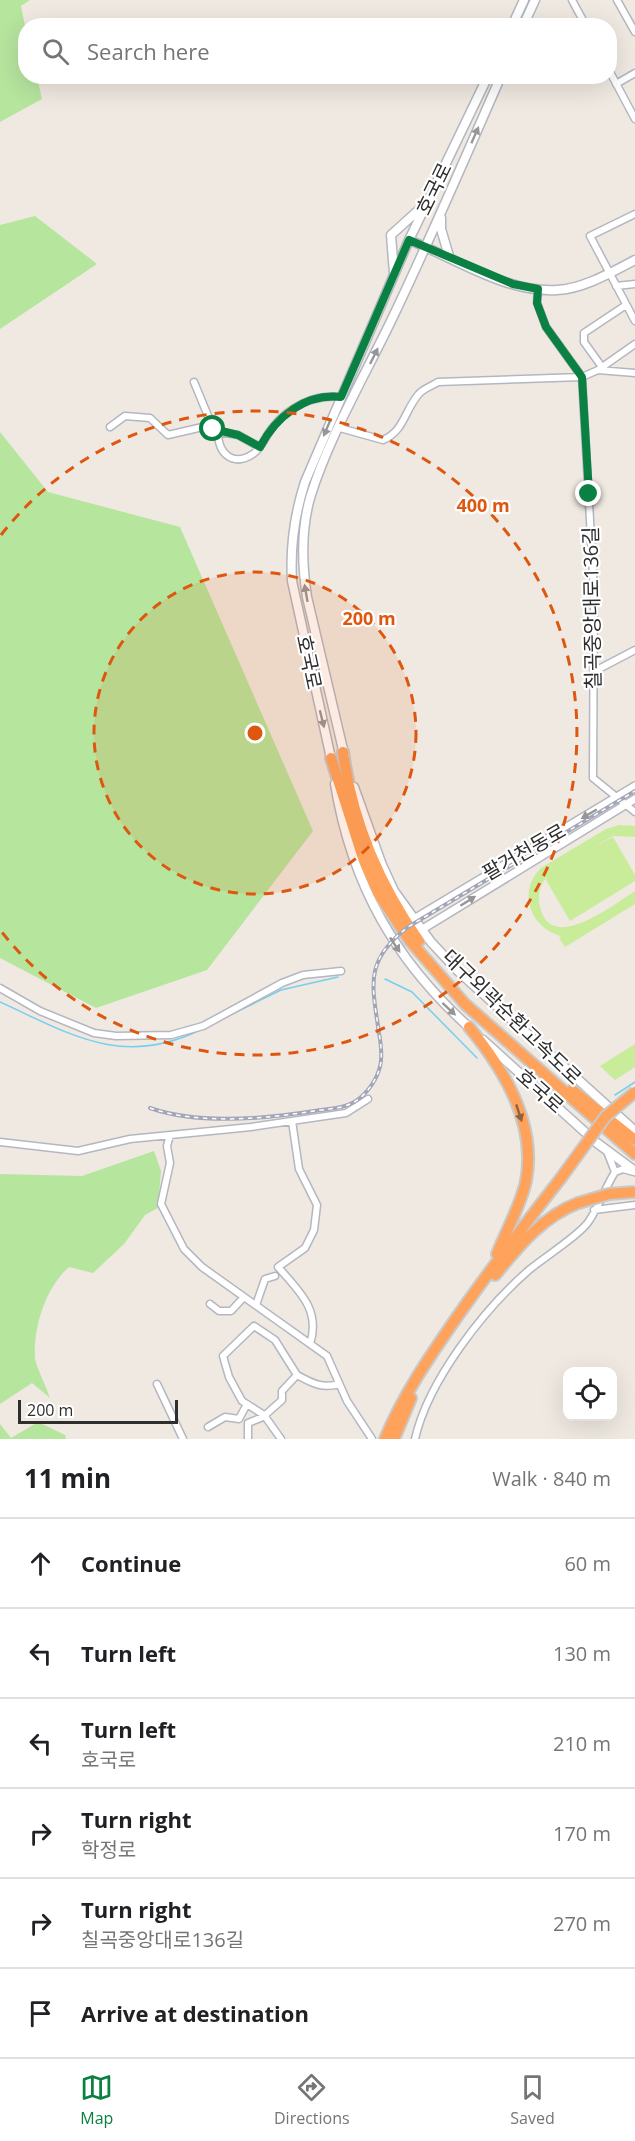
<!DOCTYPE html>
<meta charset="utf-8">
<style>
body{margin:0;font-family:"Open Sans","Noto Sans KR",sans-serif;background:#f6f6f6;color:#202124}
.controls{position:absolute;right:18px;bottom:18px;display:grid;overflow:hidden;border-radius:12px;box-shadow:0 6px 24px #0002}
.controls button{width:54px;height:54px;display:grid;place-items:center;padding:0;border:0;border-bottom:2px solid #e0e0e0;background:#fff;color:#202124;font:30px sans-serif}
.scale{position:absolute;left:18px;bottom:15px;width:160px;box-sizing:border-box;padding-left:6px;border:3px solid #2e2e2e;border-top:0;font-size:16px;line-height:21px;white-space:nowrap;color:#2e2e2e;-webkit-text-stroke:4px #fff;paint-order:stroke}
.stop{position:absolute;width:18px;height:18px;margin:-14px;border:4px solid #0b8043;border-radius:50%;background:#fff}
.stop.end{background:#0b8043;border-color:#fff;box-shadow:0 2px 6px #0008}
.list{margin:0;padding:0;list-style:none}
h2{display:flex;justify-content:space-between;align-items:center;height:78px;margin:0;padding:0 24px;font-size:26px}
h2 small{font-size:20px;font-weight:400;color:#757577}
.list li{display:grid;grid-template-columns:39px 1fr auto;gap:18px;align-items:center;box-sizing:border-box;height:90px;padding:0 24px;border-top:2px solid #e0e0e0}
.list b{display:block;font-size:22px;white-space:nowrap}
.list p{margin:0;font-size:20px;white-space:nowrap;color:#757577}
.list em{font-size:20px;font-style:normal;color:#757577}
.icon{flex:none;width:33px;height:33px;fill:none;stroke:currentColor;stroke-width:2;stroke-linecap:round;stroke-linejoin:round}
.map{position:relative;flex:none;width:635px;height:1439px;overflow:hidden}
.search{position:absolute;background:#fff;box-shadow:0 6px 24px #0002;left:18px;right:18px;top:18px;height:66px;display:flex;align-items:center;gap:15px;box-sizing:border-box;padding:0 21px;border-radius:24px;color:#757577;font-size:22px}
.sheet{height:618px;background:#fff}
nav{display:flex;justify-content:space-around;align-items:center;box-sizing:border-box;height:84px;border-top:2px solid #e0e0e0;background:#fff;font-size:16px;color:#757577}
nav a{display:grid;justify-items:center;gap:3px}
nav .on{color:#0b8043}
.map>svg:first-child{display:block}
</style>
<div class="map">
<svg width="635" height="1439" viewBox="0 0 635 1439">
<rect width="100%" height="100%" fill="#efe9e1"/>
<!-- green -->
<path fill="#b6e59e" d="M0 0H30L21 6 25 26 26 76 37 77 42 99 0 122Z
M35 216 97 264 0 329V225Z
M0 432 48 492 180 527 313 831 207 970 96 1008 0 958Z
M154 1151 161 1171 158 1208 145 1215 124 1244 93 1273 69 1267C46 1287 33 1327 35 1358 35 1364 47 1388 50 1398L32 1383 0 1404V1174L82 1176Z
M38 1422 65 1435 66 1439H0V1424L11 1438Z"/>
<!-- pitch -->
<path fill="#c9ec9a" d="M619 825 635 826V837L613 836 592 848 613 837 635 875V881L570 921 546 880 548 876C540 884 537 895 540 907 551 955 614 904 635 891V904L565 947 559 938 561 936C530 928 517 891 541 868L606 829Z
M635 1044V1067L615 1080 600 1066Z"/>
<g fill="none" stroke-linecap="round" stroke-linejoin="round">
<!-- stream -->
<path stroke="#75cff0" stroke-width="1.5" d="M385 979 412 992 477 1058
M0 1002C70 1034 122 1068 200 1030
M218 1021 281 990 338 977
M615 1095 635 1082"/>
<defs>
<path id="minor" d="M572 0 586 26
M617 0 635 32
M610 72 635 119
M616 84 635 73
M635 214 590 236 635 321
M616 286 635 284
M538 289 537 303 546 327 582 377 594 592 593 778 635 812
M602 367 584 342V333L626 305
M598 370 635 373
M194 382 213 428
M110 427 125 416 150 418 168 435 207 426 218 432 238 435 260 447
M340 428 383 440C404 431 404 412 418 395 422 389 432 386 438 382L582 377 598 370 635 344
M218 432C218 454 233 467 253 454 262 448 265 437 272 428 288 407 314 394 341 397
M595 671 635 650
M0 988 40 1011 94 1033 116 1036 171 1035 203 1026 282 983 303 975 341 971
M292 1121 299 1169 317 1205 314 1230 305 1248 278 1267C299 1291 321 1310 310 1344
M170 1135 167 1146 170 1163 161 1204 184 1249 202 1267 327 1356 347 1401 372 1439
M0 1142 78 1151 130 1139 251 1127 346 1113 368 1099
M615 1172 623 1169 634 1172
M594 1210 635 1205
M210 1304 219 1311H231L244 1297
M256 1305 265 1279 275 1276
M157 1384 183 1439
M208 1427 225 1417 239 1419 247 1404
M248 1439V1423L263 1417 282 1400V1391L297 1375C312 1383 322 1389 339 1384
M281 1439 264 1415 242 1401 229 1377 223 1356 254 1326 275 1340 297 1375
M415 1439C428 1381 484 1309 529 1270 543 1258 580 1235 589 1221 599 1206 605 1188 615 1172L608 1154"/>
<path id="tertiary" d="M414 919 635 786
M421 930 635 799"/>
<path id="secondary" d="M512 26 524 0
M523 26 535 0
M441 218V229L449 256
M409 240C455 258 506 293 557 290 583 289 612 272 635 260
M394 273 391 235 422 207
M345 758 307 597C302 565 301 530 310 498 328 439 364 377 391 321 430 240 465 158 501 76
M332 763 292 581C290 546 294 516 305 482L409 240 488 76
M335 784C352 886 396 962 472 1030
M354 787 382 865 394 891 431 942 459 972 635 1131
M483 1040 597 1143 635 1171"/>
<path id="motorway" d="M343 752C352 820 380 885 419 941
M331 758 364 861 378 893 410 941 465 1004 635 1154
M469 1027C504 1069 537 1124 526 1181 521 1205 506 1231 497 1254
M572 1090 635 1140
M495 1275C519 1246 542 1217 578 1203
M385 1439C403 1395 430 1356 457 1317 490 1270 525 1224 561 1178
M394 1439 411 1398"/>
</defs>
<!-- minor casing -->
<use href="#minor" stroke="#b4b7c1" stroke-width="9"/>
<!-- tertiary casing -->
<use href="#tertiary" stroke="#b4b7c1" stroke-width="10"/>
<!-- secondary casing -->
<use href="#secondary" stroke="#b4b7c1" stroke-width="11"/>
<!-- motorway casing -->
<use href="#motorway" stroke="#c9c9c9" stroke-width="14"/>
<!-- minor -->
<use href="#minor" stroke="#fff" stroke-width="6"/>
<!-- tertiary -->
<use href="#tertiary" stroke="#fff" stroke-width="7"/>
<!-- secondary -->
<use href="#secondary" stroke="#fff" stroke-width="8"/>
<!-- motorway -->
<use href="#motorway" stroke="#ffa35c" stroke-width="10"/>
<defs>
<path id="rail" d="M150 1108C199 1125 264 1119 314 1111 325 1109 340 1109 350 1104 363 1099 375 1083 379 1070 383 1059 381 1044 379 1033 372 984 364 961 408 927L635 791"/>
</defs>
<!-- rail casing -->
<use href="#rail" stroke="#a3a6b8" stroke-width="4"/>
<!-- rail -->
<use href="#rail" stroke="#fff" stroke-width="1.5" stroke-dasharray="4.5" stroke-linecap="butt"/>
<defs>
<path id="motorway-bridge" d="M561 1178 606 1116 635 1092
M578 1203 609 1194 635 1192"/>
</defs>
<!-- motorway-bridge casing -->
<use href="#motorway-bridge" stroke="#c9c9c9" stroke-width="14" stroke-linecap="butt"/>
<!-- motorway-bridge -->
<use href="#motorway-bridge" stroke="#ffa35c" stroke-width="10"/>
</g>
<!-- one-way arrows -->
<defs><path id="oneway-solid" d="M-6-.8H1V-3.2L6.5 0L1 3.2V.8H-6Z" transform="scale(1.5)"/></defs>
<g fill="#969696">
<use href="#oneway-solid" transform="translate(475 135) rotate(-66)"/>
<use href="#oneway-solid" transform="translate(374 356) rotate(-64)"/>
<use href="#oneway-solid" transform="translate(327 428) rotate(113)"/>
<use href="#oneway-solid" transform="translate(306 593) rotate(-100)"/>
<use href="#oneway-solid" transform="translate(322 719) rotate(76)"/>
<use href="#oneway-solid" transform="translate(589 814) rotate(150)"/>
<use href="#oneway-solid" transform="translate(468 901) rotate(-32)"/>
<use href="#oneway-solid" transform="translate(395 945) rotate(56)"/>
<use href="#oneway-solid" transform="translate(449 1009) rotate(43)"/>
</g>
<use fill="#8c6343" href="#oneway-solid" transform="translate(519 1113) rotate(72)"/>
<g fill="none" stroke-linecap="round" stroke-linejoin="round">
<!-- route -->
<path stroke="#0b8043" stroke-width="8" d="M213 429 238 435 260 447C276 417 305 393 341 397L409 240 513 284 538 289 537 303 546 327 582 377 589 494"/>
</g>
<!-- distance rings -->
<circle cx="255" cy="733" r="161" fill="#df570e" fill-opacity=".12"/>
<g fill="none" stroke="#df570e" stroke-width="3" stroke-dasharray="10 8">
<circle cx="255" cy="733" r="161"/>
<path d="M1 535A322 322 0 1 1 1 931"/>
</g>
<g text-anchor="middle" stroke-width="4.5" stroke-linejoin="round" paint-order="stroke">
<!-- street labels -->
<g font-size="20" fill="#2e2e2e" stroke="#fff">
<text transform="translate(434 189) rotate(-64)" y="7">호국로</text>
<text transform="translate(592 608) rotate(-91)" y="7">칠곡중앙대로136길</text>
<text transform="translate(309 662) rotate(78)" y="7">호국로</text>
<text transform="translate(524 852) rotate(-30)" y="7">팔거천동로</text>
<text transform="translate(512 1017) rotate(44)" y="7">대구외곽순환고속도로</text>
<text transform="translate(540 1091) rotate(42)" y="7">호국로</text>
</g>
</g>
<circle cx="255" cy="733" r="9" fill="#df570e" stroke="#fff" stroke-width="3"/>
<g font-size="18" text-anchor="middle" font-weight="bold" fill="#df570e" stroke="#fff" stroke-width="4.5" stroke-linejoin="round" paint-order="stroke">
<text x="483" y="512">400 m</text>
<text x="369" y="625">200 m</text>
</g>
</svg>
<div class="controls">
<button><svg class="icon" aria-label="locate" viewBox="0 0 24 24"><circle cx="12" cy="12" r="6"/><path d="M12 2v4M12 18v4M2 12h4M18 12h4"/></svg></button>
</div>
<div class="scale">200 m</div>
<div class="stop" style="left:213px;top:429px"></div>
<div class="stop end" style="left:589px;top:494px"></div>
<div class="search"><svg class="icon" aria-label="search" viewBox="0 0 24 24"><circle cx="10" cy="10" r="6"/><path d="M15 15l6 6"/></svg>Search here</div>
</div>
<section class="sheet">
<h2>11 min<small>Walk · 840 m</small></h2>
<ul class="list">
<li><svg class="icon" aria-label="ahead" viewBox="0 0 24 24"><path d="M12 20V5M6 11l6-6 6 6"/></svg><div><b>Continue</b></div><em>60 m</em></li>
<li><svg class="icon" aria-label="left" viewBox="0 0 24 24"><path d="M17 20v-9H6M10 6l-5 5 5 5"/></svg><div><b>Turn left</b></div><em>130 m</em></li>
<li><svg class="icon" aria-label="left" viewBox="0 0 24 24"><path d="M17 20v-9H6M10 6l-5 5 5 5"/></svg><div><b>Turn left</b><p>호국로</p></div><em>210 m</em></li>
<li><svg class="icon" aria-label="right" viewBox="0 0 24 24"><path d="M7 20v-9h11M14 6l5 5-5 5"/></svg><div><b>Turn right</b><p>학정로</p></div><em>170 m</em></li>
<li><svg class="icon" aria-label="right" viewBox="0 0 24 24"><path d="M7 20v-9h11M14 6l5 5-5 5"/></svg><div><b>Turn right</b><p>칠곡중앙대로136길</p></div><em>270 m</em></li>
<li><svg class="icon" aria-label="arrive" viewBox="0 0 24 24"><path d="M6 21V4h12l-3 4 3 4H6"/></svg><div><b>Arrive at destination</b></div></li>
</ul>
</section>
<nav>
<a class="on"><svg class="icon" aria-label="map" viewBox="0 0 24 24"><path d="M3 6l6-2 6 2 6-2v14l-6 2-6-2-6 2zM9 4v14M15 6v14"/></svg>Map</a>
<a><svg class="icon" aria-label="directions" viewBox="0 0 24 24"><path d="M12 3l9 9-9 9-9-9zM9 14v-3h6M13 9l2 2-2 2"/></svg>Directions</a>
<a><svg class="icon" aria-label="saved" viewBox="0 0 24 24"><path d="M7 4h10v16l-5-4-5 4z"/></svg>Saved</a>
</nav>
